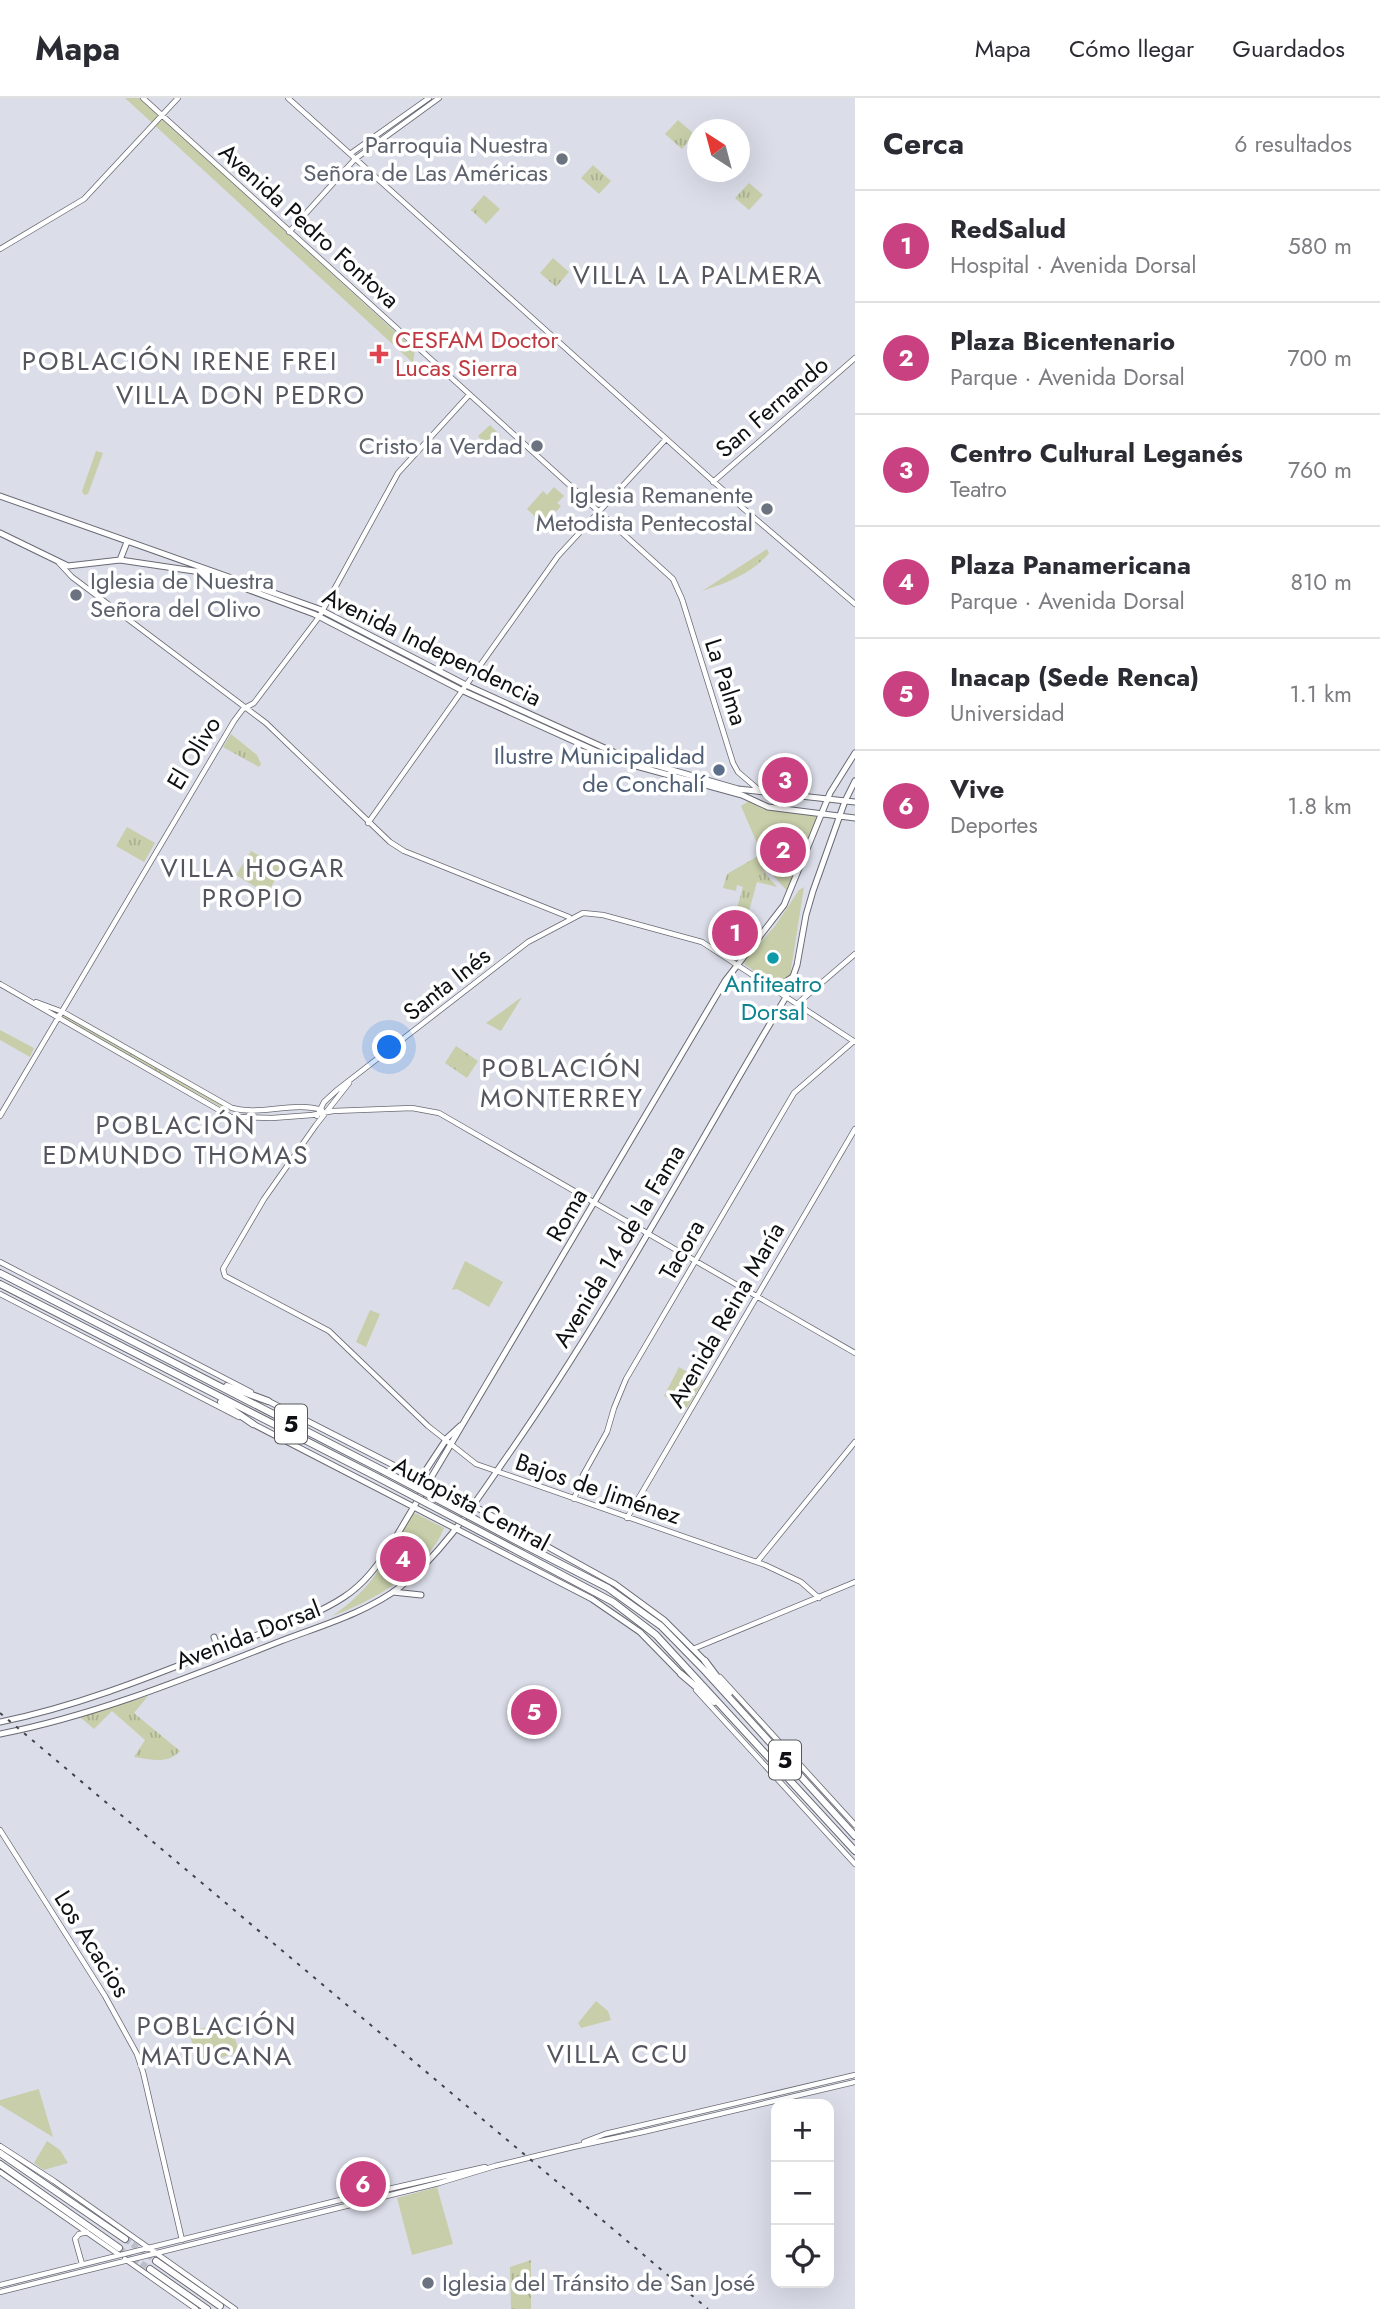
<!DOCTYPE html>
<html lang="es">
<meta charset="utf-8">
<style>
body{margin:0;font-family:Jost,sans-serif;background:#f7f7f7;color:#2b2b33}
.controls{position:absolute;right:21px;bottom:21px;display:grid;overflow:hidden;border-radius:14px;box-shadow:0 7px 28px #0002}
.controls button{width:63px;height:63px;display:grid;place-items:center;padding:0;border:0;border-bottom:2px solid #e1e1e2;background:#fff;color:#2b2b33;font:35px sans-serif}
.compass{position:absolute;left:687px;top:21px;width:63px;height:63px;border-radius:50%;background:#fff;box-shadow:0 7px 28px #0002;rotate:324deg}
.you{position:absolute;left:390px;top:950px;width:24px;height:24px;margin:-18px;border:5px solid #fff;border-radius:50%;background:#1a73e8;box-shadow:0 0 0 10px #1a73e833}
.badge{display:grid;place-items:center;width:46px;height:46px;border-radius:50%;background:#c94180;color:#fff;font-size:23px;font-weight:700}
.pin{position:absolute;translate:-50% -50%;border:4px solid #fff;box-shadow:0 2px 7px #0006}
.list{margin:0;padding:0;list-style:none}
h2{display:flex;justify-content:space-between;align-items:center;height:91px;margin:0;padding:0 28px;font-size:30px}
h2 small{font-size:23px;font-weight:400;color:#7c7c81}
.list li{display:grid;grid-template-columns:46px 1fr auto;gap:21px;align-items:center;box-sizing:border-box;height:112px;padding:0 28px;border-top:2px solid #e1e1e2}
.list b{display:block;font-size:26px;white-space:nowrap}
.list p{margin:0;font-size:23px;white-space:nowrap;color:#7c7c81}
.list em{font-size:23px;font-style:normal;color:#7c7c81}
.icon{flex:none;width:38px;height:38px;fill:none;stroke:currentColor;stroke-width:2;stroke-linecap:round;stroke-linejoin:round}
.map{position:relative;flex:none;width:855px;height:2211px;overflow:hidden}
header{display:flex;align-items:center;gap:42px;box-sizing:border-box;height:98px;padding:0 35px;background:#fff;border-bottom:2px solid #e1e1e2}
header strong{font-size:33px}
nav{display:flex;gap:38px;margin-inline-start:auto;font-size:24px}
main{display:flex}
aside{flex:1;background:#fff}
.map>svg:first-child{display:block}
</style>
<header>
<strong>Mapa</strong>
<nav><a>Mapa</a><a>Cómo llegar</a><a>Guardados</a></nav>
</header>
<main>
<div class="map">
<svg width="855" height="2211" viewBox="0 0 855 2211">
<defs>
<pattern id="grass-tufts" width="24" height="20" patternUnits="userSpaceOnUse" patternTransform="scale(1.75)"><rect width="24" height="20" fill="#c7cea9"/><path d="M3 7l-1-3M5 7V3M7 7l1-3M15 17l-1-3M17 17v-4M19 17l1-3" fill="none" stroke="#aab091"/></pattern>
</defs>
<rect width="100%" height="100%" fill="#dbdee9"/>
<!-- grass -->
<path fill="url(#grass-tufts)" d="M678 22 694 36 682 51 665 36Z
M593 67 611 83 599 96 581 80Z
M749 85 763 97 749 112 735 100Z
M484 97 500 111 486 126 471 112Z
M553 160 569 174 556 189 540 175Z
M767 451 769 455C752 476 727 485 702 493Z
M231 636 257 657 261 666 259 669 223 649Z
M127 729 155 745 144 764 116 748Z
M758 758 766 776 777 789 757 784 749 813 737 810 743 789 737 787 736 793 723 790 727 776Z
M63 917 231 1011 230 1014 61 920Z
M456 948 478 963 467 980 445 965Z
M148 1598 134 1615 180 1653C167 1667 151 1661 134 1659L145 1642 112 1613 94 1631 80 1619Z
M596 1903 608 1913 611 1922 581 1930 578 1925Z
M531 2162V2211H511L510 2169Z"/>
<!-- green -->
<path fill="#c7cea9" d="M125 0H140L415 252 413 265Z
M490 327 501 338 492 347 499 353 495 357 478 338Z
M96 353 103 355 88 396 84 397 82 393Z
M554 389 564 398 557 405 561 408 544 427 527 411 543 393 547 397Z
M749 703 766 712 811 716 817 719 788 794 769 773 741 708Z
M251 753 282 770 267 796 236 777Z
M804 789 790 878 780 886 773 885 745 867 744 863 775 828 799 792Z
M522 899 501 933 486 925Z
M0 932 34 950 30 959 0 942Z
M465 1163 503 1184 489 1209 457 1191 452 1192Z
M370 1212 380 1216 366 1249 356 1244Z
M679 1269 703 1283 687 1310 664 1298Z
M413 1414 444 1430C427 1473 373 1503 332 1518 375 1490 388 1456 413 1414Z
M230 1923 239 1954 198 1967 189 1934Z
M39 1991V1992L53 2039 0 2007V2002Z
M47 2043 60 2052 68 2065 44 2072 34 2065Z
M437 2089 453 2146 412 2157 397 2100Z"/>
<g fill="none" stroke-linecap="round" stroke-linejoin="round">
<!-- highway-tunnel -->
<path stroke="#bcbfc9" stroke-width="6" stroke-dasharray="6 3" stroke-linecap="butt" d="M125 2141 156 2163
M119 2150 150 2171"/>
<defs>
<path id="secondary" d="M143 0 673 481 682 501 733 665 738 674 759 692
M288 0 744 411 855 506
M350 56 429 0
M289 134 355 61 439 0
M0 151 84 101 178 0
M713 384 855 260
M59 465 72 479 266 625 390 744 404 753 569 819
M368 725 558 458 666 341
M0 886 231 1019 272 1020 312 1017 333 1013 412 1010 439 1015 855 1255
M36 904 63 914 232 1010C261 1018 293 1003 322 1012
M797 906 855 856
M349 985 316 1027 264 1101 223 1171 225 1178 329 1233 428 1328 476 1366 765 1467 801 1484 819 1500
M0 1018 234 623 243 611 254 605 319 519 398 375 469 297
M317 1018 324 1004 337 992 528 844 583 815 603 817 702 844 855 944
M0 1164 251 1294
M0 1196 239 1319
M574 1401 583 1377 607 1334 614 1310 626 1281 794 995 854 943
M627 1420 855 1031
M757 1464 855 1344
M693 1551 855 1484
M720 1579 855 1727
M696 1592 855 1766
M0 1732 105 1898 137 1956 143 1974 182 2142
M584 2044 605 2036 855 1977
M0 2048 54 2083 235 2211
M0 2074 118 2156
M125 2161 196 2211
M82 2166 75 2141 79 2136 87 2134
M0 2187 336 2103 485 2069
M0 2194 439 2085 495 2068 573 2049 643 2034 855 1984"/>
<path id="primary" d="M0 398 319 511 468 588 620 657 738 691 855 704
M0 435 68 468 120 462 201 474 314 516 459 591 618 663 742 697 768 709 855 720
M120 462 127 444
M767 886 781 887 794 878
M268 1303 483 1413 615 1486 664 1522 705 1563
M253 1326 592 1501 640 1534 681 1576
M420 1381 447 1340 460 1328
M393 1494 421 1497
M214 1553 216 1545 214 1539
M0 1624C84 1607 162 1574 241 1543 275 1530 314 1519 344 1499 364 1486 377 1468 390 1449L725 883 784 807 830 695 855 655
M0 1636C97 1617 189 1579 281 1543 320 1528 366 1515 400 1489 444 1454 476 1403 508 1357 610 1211 694 1052 786 899L797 867 806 817 813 793 845 703 855 683"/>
<path id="highway" d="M0 1175 382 1372
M0 1186 377 1379
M227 1288 268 1303
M221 1304 253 1326
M526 1448 608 1490 661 1528 705 1573 855 1738
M523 1456 613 1504 656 1537 855 1753
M705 1563 729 1595
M681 1576 714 1604
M0 2055 125 2141
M0 2066 119 2150
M156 2163 220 2208
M150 2171 207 2211"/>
</defs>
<!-- secondary casing -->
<use href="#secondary" stroke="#696a74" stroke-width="6"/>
<!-- primary casing -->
<use href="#primary" stroke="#696a74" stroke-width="7"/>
<!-- highway casing -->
<use href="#highway" stroke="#696a74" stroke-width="8"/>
<!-- secondary -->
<use href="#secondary" stroke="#fff" stroke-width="4.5"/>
<!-- primary -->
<use href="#primary" stroke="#fff" stroke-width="5"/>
<!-- highway -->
<use href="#highway" stroke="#fff" stroke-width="6"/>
<!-- rail -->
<path stroke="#43444a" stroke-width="2" stroke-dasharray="3.5 7" stroke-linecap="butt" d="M0 1615 708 2211"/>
<defs>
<path id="highway-bridge" d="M382 1372 526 1448
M377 1379 523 1456"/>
</defs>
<!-- highway-bridge casing -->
<use href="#highway-bridge" stroke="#696a74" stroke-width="8" stroke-linecap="butt"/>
<!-- highway-bridge -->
<use href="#highway-bridge" stroke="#fff" stroke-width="6"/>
</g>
<!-- markers -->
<g fill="#6b7280" stroke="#fff" stroke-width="2.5">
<circle cx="562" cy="61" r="7"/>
<circle cx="537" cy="348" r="7"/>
<circle cx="767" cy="411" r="7"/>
<circle cx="76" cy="497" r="7"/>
<circle cx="428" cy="2185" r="7"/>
</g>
<path fill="#e0444e" stroke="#fff" stroke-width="2.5" d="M375.5 245.5h7v7h7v7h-7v7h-7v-7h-7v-7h7z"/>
<circle fill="#5c6f8a" stroke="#fff" stroke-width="2.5" cx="719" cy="672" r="7"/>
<circle fill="#0f9aa8" stroke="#fff" stroke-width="2.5" cx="773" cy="860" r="7"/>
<g text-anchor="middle" stroke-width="7" stroke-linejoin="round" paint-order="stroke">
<!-- shield labels -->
<g fill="#fff" stroke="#57585a" stroke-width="2">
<rect x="275" y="1306.5" width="32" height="39" rx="5"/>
<rect x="769" y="1642.5" width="32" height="39" rx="5"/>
</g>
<g font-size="23" font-weight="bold" fill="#0f1014">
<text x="291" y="1334">5</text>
<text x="785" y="1670">5</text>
</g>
<!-- worship labels -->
<g font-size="24" fill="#5b616d" stroke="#fff" text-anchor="end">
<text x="548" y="55">Parroquia Nuestra<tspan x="548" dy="28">Señora de Las Américas</tspan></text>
<text x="523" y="356">Cristo la Verdad</text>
<text x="753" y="405">Iglesia Remanente<tspan x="753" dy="28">Metodista Pentecostal</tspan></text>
<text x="90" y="491" text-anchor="start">Iglesia de Nuestra<tspan x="90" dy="28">Señora del Olivo</tspan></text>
<text x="442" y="2193" text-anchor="start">Iglesia del Tránsito de San José</text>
</g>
<!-- street labels -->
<g font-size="24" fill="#0f1014" stroke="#fff">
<text transform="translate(309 128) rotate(42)" y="8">Avenida Pedro Fontova</text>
<text transform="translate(772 309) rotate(-41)" y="8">San Fernando</text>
<text transform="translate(432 549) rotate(26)" y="8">Avenida Independencia</text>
<text transform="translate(726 584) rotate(72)" y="8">La Palma</text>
<text transform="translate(194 655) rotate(-59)" y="8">El Olivo</text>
<text transform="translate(447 886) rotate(-38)" y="8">Santa Inés</text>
<text transform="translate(567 1117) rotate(-60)" y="8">Roma</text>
<text transform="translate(619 1148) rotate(-59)" y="8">Avenida 14 de la Fama</text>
<text transform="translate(682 1152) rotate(-60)" y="8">Tacora</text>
<text transform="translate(726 1217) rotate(-60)" y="8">Avenida Reina María</text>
<text transform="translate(598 1391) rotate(19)" y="8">Bajos de Jiménez</text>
<text transform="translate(471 1406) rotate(28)" y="8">Autopista Central</text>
<text transform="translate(248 1537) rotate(-21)" y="8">Avenida Dorsal</text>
<text transform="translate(92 1846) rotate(58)" y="8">Los Acacios</text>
</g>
<!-- health labels -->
<g font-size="24" fill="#be3a42" stroke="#fff" text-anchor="start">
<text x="395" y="250">CESFAM Doctor<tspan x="395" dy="28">Lucas Sierra</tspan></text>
</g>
<!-- service labels -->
<g font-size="24" fill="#4e5e75" stroke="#fff" text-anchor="end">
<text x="705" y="666">Ilustre Municipalidad<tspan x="705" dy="28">de Conchalí</tspan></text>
</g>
<!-- culture labels -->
<g font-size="24" fill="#0d838f" stroke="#fff">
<text x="773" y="894">Anfiteatro<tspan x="773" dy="28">Dorsal</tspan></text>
</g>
<!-- neighbourhood labels -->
<g font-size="26" letter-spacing="2" fill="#54555f" stroke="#fff">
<text x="698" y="186">VILLA LA PALMERA</text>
<text x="180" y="272">POBLACIÓN IRENE FREI</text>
<text x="241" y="306">VILLA DON PEDRO</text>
<text x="253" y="779">VILLA HOGAR<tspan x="253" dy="30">PROPIO</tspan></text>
<text x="562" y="979">POBLACIÓN<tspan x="562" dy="30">MONTERREY</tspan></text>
<text x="176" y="1036">POBLACIÓN<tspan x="176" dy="30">EDMUNDO THOMAS</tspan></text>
<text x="217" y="1937">POBLACIÓN<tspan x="217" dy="30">MATUCANA</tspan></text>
<text x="618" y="1965">VILLA CCU</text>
</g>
</g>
</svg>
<div class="controls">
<button>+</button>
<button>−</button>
<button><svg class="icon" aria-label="locate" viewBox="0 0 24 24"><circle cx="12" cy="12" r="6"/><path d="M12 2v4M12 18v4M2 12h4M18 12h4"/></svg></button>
</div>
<svg class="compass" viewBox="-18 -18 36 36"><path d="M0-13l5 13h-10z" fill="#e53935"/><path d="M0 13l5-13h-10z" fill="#7c7c81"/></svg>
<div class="you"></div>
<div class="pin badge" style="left:735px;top:835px">1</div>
<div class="pin badge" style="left:783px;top:752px">2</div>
<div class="pin badge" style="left:785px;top:682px">3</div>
<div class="pin badge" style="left:403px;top:1461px">4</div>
<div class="pin badge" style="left:534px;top:1614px">5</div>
<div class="pin badge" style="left:363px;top:2086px">6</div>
</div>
<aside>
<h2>Cerca<small>6 resultados</small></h2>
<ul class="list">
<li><span class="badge">1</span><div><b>RedSalud</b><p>Hospital · Avenida Dorsal</p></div><em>580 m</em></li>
<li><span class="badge">2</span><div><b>Plaza Bicentenario</b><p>Parque · Avenida Dorsal</p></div><em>700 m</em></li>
<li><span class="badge">3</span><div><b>Centro Cultural Leganés</b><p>Teatro</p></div><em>760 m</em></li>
<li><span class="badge">4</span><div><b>Plaza Panamericana</b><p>Parque · Avenida Dorsal</p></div><em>810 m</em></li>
<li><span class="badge">5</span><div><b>Inacap (Sede Renca)</b><p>Universidad</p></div><em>1.1 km</em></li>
<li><span class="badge">6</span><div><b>Vive</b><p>Deportes</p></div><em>1.8 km</em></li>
</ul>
</aside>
</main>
